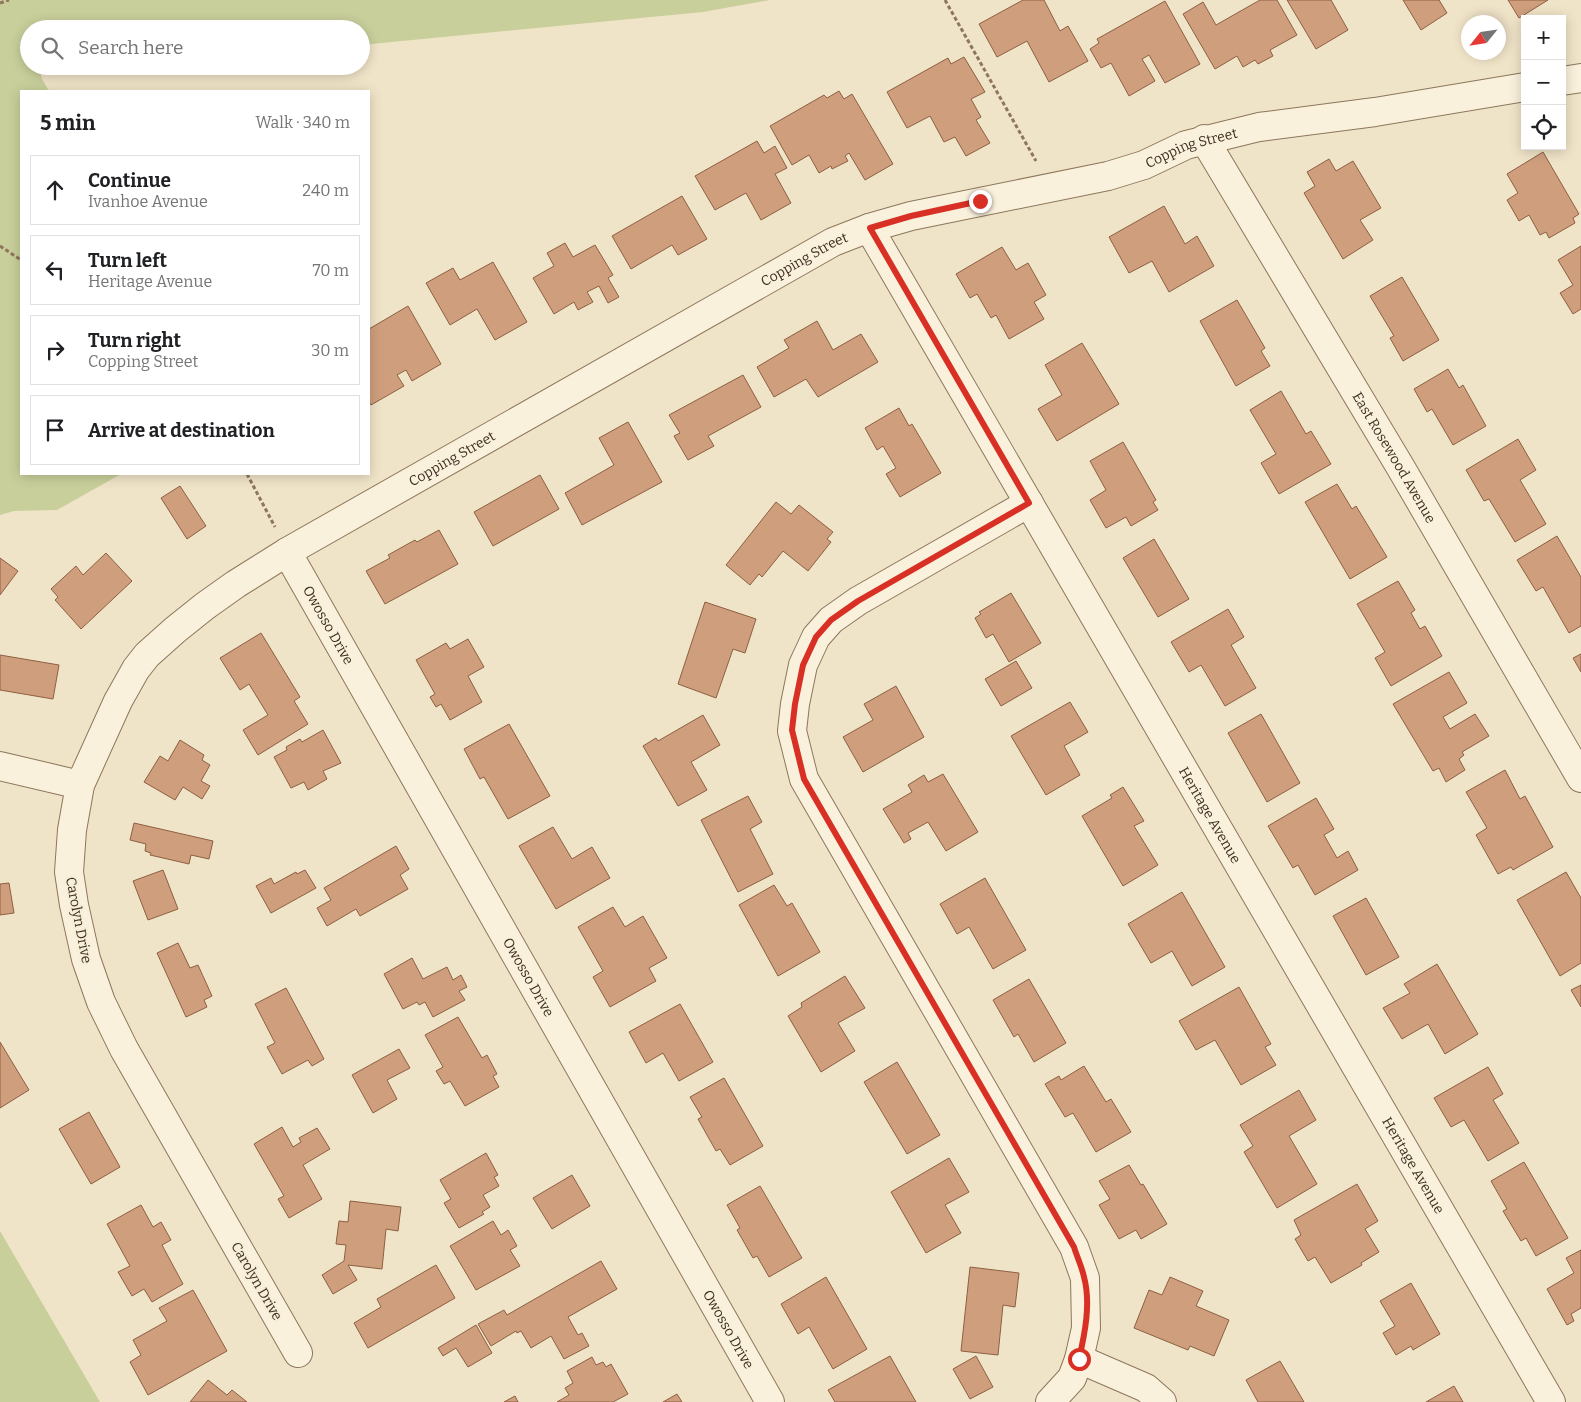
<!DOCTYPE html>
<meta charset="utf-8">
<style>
body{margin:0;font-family:Bitter,serif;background:#f6f6f6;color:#202124}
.controls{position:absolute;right:15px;top:15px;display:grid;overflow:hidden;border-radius:0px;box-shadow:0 2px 12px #0003}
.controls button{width:45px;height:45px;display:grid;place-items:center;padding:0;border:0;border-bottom:1px solid #e0e0e0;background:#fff;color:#202124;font:25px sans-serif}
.compass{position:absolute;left:1461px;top:15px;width:45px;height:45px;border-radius:50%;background:#fff;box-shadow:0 2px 12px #0003;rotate:240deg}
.stop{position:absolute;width:15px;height:15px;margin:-11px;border:4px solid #d93025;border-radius:50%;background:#fff}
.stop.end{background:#d93025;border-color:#fff;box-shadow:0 1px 5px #0008}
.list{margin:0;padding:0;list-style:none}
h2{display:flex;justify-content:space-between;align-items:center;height:65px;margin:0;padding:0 20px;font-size:21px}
h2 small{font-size:16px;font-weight:400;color:#757577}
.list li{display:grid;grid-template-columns:32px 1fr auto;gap:15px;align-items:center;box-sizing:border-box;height:70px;margin:0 10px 10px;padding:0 10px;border:1px solid #e0e0e0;border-radius:0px}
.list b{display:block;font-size:19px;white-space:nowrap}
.list p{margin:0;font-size:16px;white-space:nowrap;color:#757577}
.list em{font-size:16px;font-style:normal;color:#757577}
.icon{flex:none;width:28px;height:28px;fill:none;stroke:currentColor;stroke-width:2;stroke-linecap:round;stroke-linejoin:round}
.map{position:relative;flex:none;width:1581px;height:1402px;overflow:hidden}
.search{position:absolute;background:#fff;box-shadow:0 2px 12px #0003;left:20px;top:20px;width:350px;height:55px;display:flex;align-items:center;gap:12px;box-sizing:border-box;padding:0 18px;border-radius:28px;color:#757577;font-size:19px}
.panel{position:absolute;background:#fff;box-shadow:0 2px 12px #0003;left:20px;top:90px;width:350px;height:385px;border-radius:0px}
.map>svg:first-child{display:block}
</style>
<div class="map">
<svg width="1581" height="1402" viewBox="0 0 1581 1402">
<rect width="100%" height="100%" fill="#f0e4c8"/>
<!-- green -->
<path fill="#c9cf9b" d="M0 0H770L703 12 361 45V29H29V66H94L40 71 42 79 49 91H21V474H121L57 510 14 511 0 515Z
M0 1231 100 1402H0Z"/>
<!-- building -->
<path fill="#cf9f7d" stroke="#8d5f41" d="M1023 0H1044L1060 31 1068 26 1088 61 1049 82 1027 41 997 57 979 24Z
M1260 0H1277L1297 35 1270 50 1273 56 1258 64 1255 60 1243 67 1237 56 1215 69 1183 14 1203 2 1216 25Z
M1287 0H1331L1348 30 1316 49Z
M1403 0H1439L1447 13 1421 30Z
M1508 0H1548L1519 18Z
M1165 1 1200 64 1165 83 1149 55 1142 59 1155 81 1129 96 1111 63 1101 68 1090 49 1099 43 1097 39Z
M964 57 985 92 971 99 981 117 976 120 990 143 966 156 955 137 944 142 930 116 907 128 887 92 948 58 951 64Z
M839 91 844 99 852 94 893 164 865 180 849 153 845 156 848 161 832 169 831 166 819 173 809 155 792 165 770 126 824 95 827 98Z
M757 141 764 153 775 146 787 168 775 174 791 203 761 220 746 193 715 210 695 176Z
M1543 152 1579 214 1573 218 1575 223 1549 238 1546 232 1540 235 1529 215 1519 221 1507 200 1518 193 1507 174Z
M1329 159 1336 171 1353 161 1381 208 1360 220 1373 240 1343 259 1304 193 1315 186 1307 172Z
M682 196 707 239 678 255 672 245 631 269 612 236Z
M1164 206 1185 244 1197 236 1214 266 1169 292 1152 261 1129 273 1109 237Z
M565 243 573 257 595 245 613 275 608 278 619 297 608 303 599 286 587 292 593 302 578 310 574 302 554 314 533 278 554 266 547 253Z
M1581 246V309L1573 314 1560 293 1573 285 1558 260Z
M1002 247 1016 270 1028 263 1046 295 1034 302 1044 319 1009 339 996 315 991 318 977 294 970 298 956 274Z
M493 262 527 322 495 340 477 309 450 325 426 283 453 268 460 280Z
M1402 277 1439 340 1403 361 1390 338 1394 336 1370 296Z
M1237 300 1265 348 1261 351 1270 366 1236 386 1200 321Z
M408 306 441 364 412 381 406 370 397 375 404 386 371 405 369 402V329Z
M817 321 833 350 861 334 878 362 818 397 806 379 774 397 757 367 789 348 784 340Z
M1082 343 1119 404 1057 441 1038 409 1062 395 1045 365Z
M1448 369 1459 388 1463 385 1486 426 1453 445 1432 409 1427 412 1414 389Z
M743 375 761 407 708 436 714 446 688 460 674 436 680 433 669 415Z
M1281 391 1306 434 1311 431 1331 464 1279 494 1261 463 1276 454 1250 410Z
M899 408 909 426 912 424 941 473 900 497 886 474 896 468 883 446 877 450 865 428Z
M628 422 662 482 582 525 565 493 614 465 599 438Z
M1518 439 1536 470 1520 480 1546 524 1515 542 1489 499 1484 501 1466 470Z
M1123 442 1156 500 1153 502 1158 510 1131 526 1126 517 1106 528 1090 500 1106 490 1090 461Z
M540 475 559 509 493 546 474 512Z
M1337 484 1352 509 1356 506 1387 557 1350 579 1305 502Z
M180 486 206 526 187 539 161 498Z
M776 502 791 514 799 505 833 532 827 539 831 542 808 571 783 551 762 577 759 574 750 585 726 565Z
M439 530 458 564 385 604 366 571 390 558 388 555 415 540 417 542Z
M1557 536 1581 577V626L1569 633 1543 587 1536 591 1517 560Z
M1154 539 1189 599 1158 617 1123 558Z
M106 553 132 581 81 629 55 600 58 597 51 589 76 566 83 575Z
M0 558 18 571 0 595Z
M1398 581 1415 610 1411 613 1420 629 1425 626 1442 656 1391 686 1375 658 1385 652 1357 604Z
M1011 593 1041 643 1009 662 993 634 986 638 975 618 981 614 979 612Z
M705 602 756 619 745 653 733 649 716 698 678 684Z
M1228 609 1244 637 1231 645 1256 688 1225 706 1201 665 1189 672 1171 642Z
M261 633 300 697 294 701 308 724 258 755 243 730 268 715 249 684 240 690 220 658Z
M468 639 484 667 468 676 482 702 450 720 441 704 436 707 430 697 435 694 416 660 446 643 450 649Z
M1581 654V672L1573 658Z
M0 655 59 665 53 699 0 690Z
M1016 661 1032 688 1001 706 985 679Z
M1449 672 1467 703 1443 717 1450 729 1475 714 1489 736 1462 752 1464 755 1459 759 1465 770 1446 782 1439 768 1433 771 1393 704Z
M896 686 924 737 863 772 843 737 873 720 864 704Z
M1070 702 1088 732 1064 746 1080 775 1046 795 1011 736Z
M1261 714 1300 783 1267 802 1228 733Z
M703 715 720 745 691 762 707 790 678 806 643 746 656 738 658 741Z
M509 724 550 796 508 819 484 777 480 779 464 749Z
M323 730 341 763 323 771 327 779 308 790 304 782 291 788 274 757 287 750 286 747 300 739 302 742Z
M180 740 204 755 202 760 210 765 201 781 210 786 202 799 183 787 175 800 144 782 160 756 168 761Z
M1505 770 1520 799 1525 796 1553 847 1513 870 1511 867 1498 874 1476 835 1487 828 1466 792Z
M943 774 978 832 946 851 928 822 908 833 911 839 904 843 883 809 912 792 908 785 924 775 928 782Z
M1123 787 1144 821 1134 826 1158 865 1123 886 1082 816 1112 798 1110 795Z
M748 796 762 822 750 829 773 874 738 892 701 820Z
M1316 798 1334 829 1324 835 1337 858 1348 851 1358 870 1315 895 1298 865 1293 868 1268 826Z
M134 823 213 841 209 859 191 855 189 864 150 855 151 853 145 851 146 844 130 840Z
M553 827 572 859 592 847 610 878 556 909 519 846Z
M396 846 409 869 400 875 408 889 360 916 356 909 327 926 317 908 331 900 324 888Z
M163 870 178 909 148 920 133 881Z
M305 870 316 888 271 913 256 886 271 878 274 884 296 872 297 874Z
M1566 872 1581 898V963L1560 976 1517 900Z
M985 878 1026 950 993 969 969 927 957 934 940 904Z
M9 883 14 913 0 915V884Z
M774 885 787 906 792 903 820 952 778 976 739 905Z
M1182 892 1225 967 1192 986 1172 951 1151 963 1128 924Z
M1366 898 1399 957 1366 975 1333 916Z
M613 907 625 927 643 916 667 958 649 968 656 981 610 1007 593 977 603 971 578 927Z
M178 943 190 968 198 965 212 996 204 1000 207 1007 186 1017 157 953Z
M412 958 423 979 447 967 453 980 461 975 467 987 459 991 465 1000 433 1017 425 1002 419 1005 417 1002 403 1009 384 974Z
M1437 964 1478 1034 1445 1054 1428 1024 1402 1039 1383 1008 1410 993 1404 984Z
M845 976 865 1008 838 1023 855 1051 821 1072 788 1016 802 1007 801 1003Z
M1029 979 1066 1043 1034 1062 1018 1034 1014 1037 993 1000Z
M1581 985V1007L1571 990Z
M1239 987 1271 1044 1265 1047 1276 1065 1241 1085 1215 1040 1196 1050 1179 1021Z
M286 988 324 1059 312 1066 308 1060 282 1074 267 1047 275 1043 255 1004Z
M680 1004 713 1062 679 1081 663 1053 646 1063 629 1032Z
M458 1017 482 1058 487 1055 497 1074 493 1076 499 1087 465 1106 450 1081 444 1084 436 1071 443 1067 425 1035Z
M0 1042 29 1090 0 1108Z
M399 1049 410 1068 387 1080 397 1099 373 1113 352 1075Z
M897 1062 940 1135 907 1154 864 1082Z
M1084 1066 1106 1102 1111 1099 1131 1132 1096 1152 1073 1113 1065 1117 1045 1084 1059 1076 1061 1080Z
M1488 1067 1503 1094 1493 1100 1519 1143 1488 1161 1464 1120 1451 1127 1434 1098Z
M724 1078 763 1146 730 1165 720 1149 716 1151 698 1119 702 1117 690 1097Z
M1299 1090 1316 1120 1289 1136 1317 1184 1277 1208 1244 1152 1253 1146 1240 1125Z
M89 1112 120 1167 91 1184 59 1129Z
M282 1127 293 1147 301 1142 299 1138 317 1128 330 1149 303 1165 322 1199 289 1218 278 1199 284 1196 254 1144Z
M486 1153 498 1175 494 1177 499 1186 483 1195 490 1207 482 1212 484 1214 459 1228 444 1203 451 1199 440 1180Z
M949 1158 969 1192 945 1205 961 1233 926 1253 891 1192Z
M1524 1162 1568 1238 1536 1256 1526 1238 1521 1241 1503 1211 1507 1209 1491 1181Z
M1129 1165 1141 1185 1143 1184 1167 1224 1141 1239 1136 1230 1119 1239 1099 1205 1110 1199 1099 1181Z
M572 1175 590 1206 552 1229 533 1198Z
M1357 1184 1378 1221 1365 1229 1379 1252 1361 1263 1362 1265 1331 1283 1315 1257 1308 1261 1295 1239 1301 1235 1294 1220Z
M760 1186 802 1258 769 1277 757 1256 753 1258 737 1230 740 1228 727 1205Z
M350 1201 401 1207 398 1231 386 1229 382 1269 348 1265 357 1280 333 1294 322 1275 344 1261 346 1245 336 1244 339 1221 348 1222Z
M141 1205 153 1227 161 1222 171 1240 162 1245 183 1284 152 1302 144 1289 132 1296 118 1272 130 1266 107 1224Z
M493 1221 501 1235 508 1230 517 1246 510 1250 520 1266 476 1290 450 1246Z
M1581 1250V1308L1571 1314 1574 1321 1567 1325 1547 1289 1574 1273 1566 1258Z
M601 1261 617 1289 568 1317 578 1335 582 1333 589 1346 564 1359 551 1336 531 1348 521 1331 517 1333 516 1331 491 1346 478 1324 504 1310 507 1315Z
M436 1265 455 1298 368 1348 354 1323 381 1307 377 1299Z
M970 1267 1019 1273 1015 1307 1003 1305 998 1355 961 1351Z
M826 1277 867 1349 833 1369 809 1327 798 1334 781 1304Z
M1170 1277 1203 1291 1196 1306 1229 1320 1214 1356 1190 1346 1188 1350 1134 1328 1149 1290 1162 1295Z
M1411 1283 1440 1334 1413 1350 1411 1346 1396 1355 1383 1333 1395 1326 1380 1301Z
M193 1290 227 1351 148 1395 130 1362 141 1355 133 1340 167 1321 159 1308Z
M476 1325 492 1353 468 1367 456 1348 443 1356 438 1348Z
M890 1356 916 1402H835L828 1390Z
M976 1356 993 1387 970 1399 953 1369Z
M592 1357 596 1365 603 1362 606 1367 611 1364 628 1394 613 1402H557L569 1395 565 1388 573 1383 567 1371Z
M1280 1361 1304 1402H1258L1246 1380Z
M208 1380 227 1395 232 1390 247 1402H190Z
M1454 1386 1463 1402H1426Z
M677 1394 682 1402H663Z
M515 1396 518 1402H504Z"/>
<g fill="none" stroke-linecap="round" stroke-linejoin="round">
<defs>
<g id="minor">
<path d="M1562 81 1581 78"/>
<path id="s1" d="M1204 139 1401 468 1581 778"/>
<path id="s2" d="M869 228 1551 1402"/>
<path d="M1029 503 858 601 831 620 816 637 803 665 795 704 792 731 804 779 1074 1247 1085 1278 1086 1328 1079 1359 1072 1378 1050 1402"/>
<path id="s3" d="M287 552 770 1402"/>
<path d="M0 766 80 785"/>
<path id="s4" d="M298 1353 124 1049 101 1002 86 959 74 905 69 872 72 830 80 785 118 701 136 669 147 655 175 630 205 606 236 584 287 552 833 242 869 228 911 216 1108 176 1144 165 1186 145 1259 127 1375 112 1525 87"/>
<path d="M1079 1359 1146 1388 1162 1402"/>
</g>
</defs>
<!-- minor casing -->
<use href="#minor" stroke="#8d765c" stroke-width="30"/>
<!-- path -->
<path stroke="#8d765c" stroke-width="3" stroke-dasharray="4 2.5" stroke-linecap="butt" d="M945 0 1036 161
M0 3 9 0
M0 246 21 260
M247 474 275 527"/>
<!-- minor -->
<use href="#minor" stroke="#faf1dc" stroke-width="28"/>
</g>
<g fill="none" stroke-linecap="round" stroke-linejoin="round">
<!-- route -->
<path stroke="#d93025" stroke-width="6" d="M980 201 911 216 870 228 1029 503 858 601 831 620 816 637 803 665 795 704 792 730 804 779 1074 1247C1077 1257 1082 1267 1084 1277 1091 1303 1085 1333 1079 1359"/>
</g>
<g text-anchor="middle" stroke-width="4.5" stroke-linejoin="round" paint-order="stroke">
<!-- street labels -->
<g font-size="14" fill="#3d2e20" stroke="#f7eed8">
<text dy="5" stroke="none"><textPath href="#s4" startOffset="1945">Copping Street</textPath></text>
<text dy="5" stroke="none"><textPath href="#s4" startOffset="1540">Copping Street</textPath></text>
<text dy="5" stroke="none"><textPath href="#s1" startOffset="371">East Rosewood Avenue</textPath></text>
<text dy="5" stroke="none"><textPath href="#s4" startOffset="1135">Copping Street</textPath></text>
<text dy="5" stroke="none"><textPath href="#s3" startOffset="84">Owosso Drive</textPath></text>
<text dy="5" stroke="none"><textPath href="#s2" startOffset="679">Heritage Avenue</textPath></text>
<text transform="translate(79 920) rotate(79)" y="5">Carolyn Drive</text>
<text dy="5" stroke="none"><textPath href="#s3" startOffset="489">Owosso Drive</textPath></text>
<text dy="5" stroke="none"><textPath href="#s2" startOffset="1084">Heritage Avenue</textPath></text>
<text transform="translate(257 1281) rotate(60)" y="5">Carolyn Drive</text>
<text dy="5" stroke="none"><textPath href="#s3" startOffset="894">Owosso Drive</textPath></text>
</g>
</g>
</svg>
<div class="controls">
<button>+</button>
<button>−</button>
<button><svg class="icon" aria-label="locate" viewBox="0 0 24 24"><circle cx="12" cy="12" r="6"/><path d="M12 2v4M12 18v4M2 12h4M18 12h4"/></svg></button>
</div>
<svg class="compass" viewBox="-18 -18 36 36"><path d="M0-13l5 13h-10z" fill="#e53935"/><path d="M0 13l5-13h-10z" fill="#757577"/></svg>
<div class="stop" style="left:1079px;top:1359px"></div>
<div class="stop end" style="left:980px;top:201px"></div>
<div class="search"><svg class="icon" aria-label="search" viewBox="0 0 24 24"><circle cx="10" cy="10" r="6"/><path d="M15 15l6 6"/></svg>Search here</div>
<section class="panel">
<h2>5 min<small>Walk · 340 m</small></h2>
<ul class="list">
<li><svg class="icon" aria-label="ahead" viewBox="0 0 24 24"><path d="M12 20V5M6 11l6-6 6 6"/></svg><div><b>Continue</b><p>Ivanhoe Avenue</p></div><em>240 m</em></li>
<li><svg class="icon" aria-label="left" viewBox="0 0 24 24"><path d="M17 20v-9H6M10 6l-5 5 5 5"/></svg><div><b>Turn left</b><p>Heritage Avenue</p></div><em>70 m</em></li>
<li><svg class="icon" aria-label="right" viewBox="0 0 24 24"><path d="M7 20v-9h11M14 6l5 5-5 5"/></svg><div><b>Turn right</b><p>Copping Street</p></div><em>30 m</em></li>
<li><svg class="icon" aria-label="arrive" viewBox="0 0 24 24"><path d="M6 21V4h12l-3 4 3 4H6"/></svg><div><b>Arrive at destination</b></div></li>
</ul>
</section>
</div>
